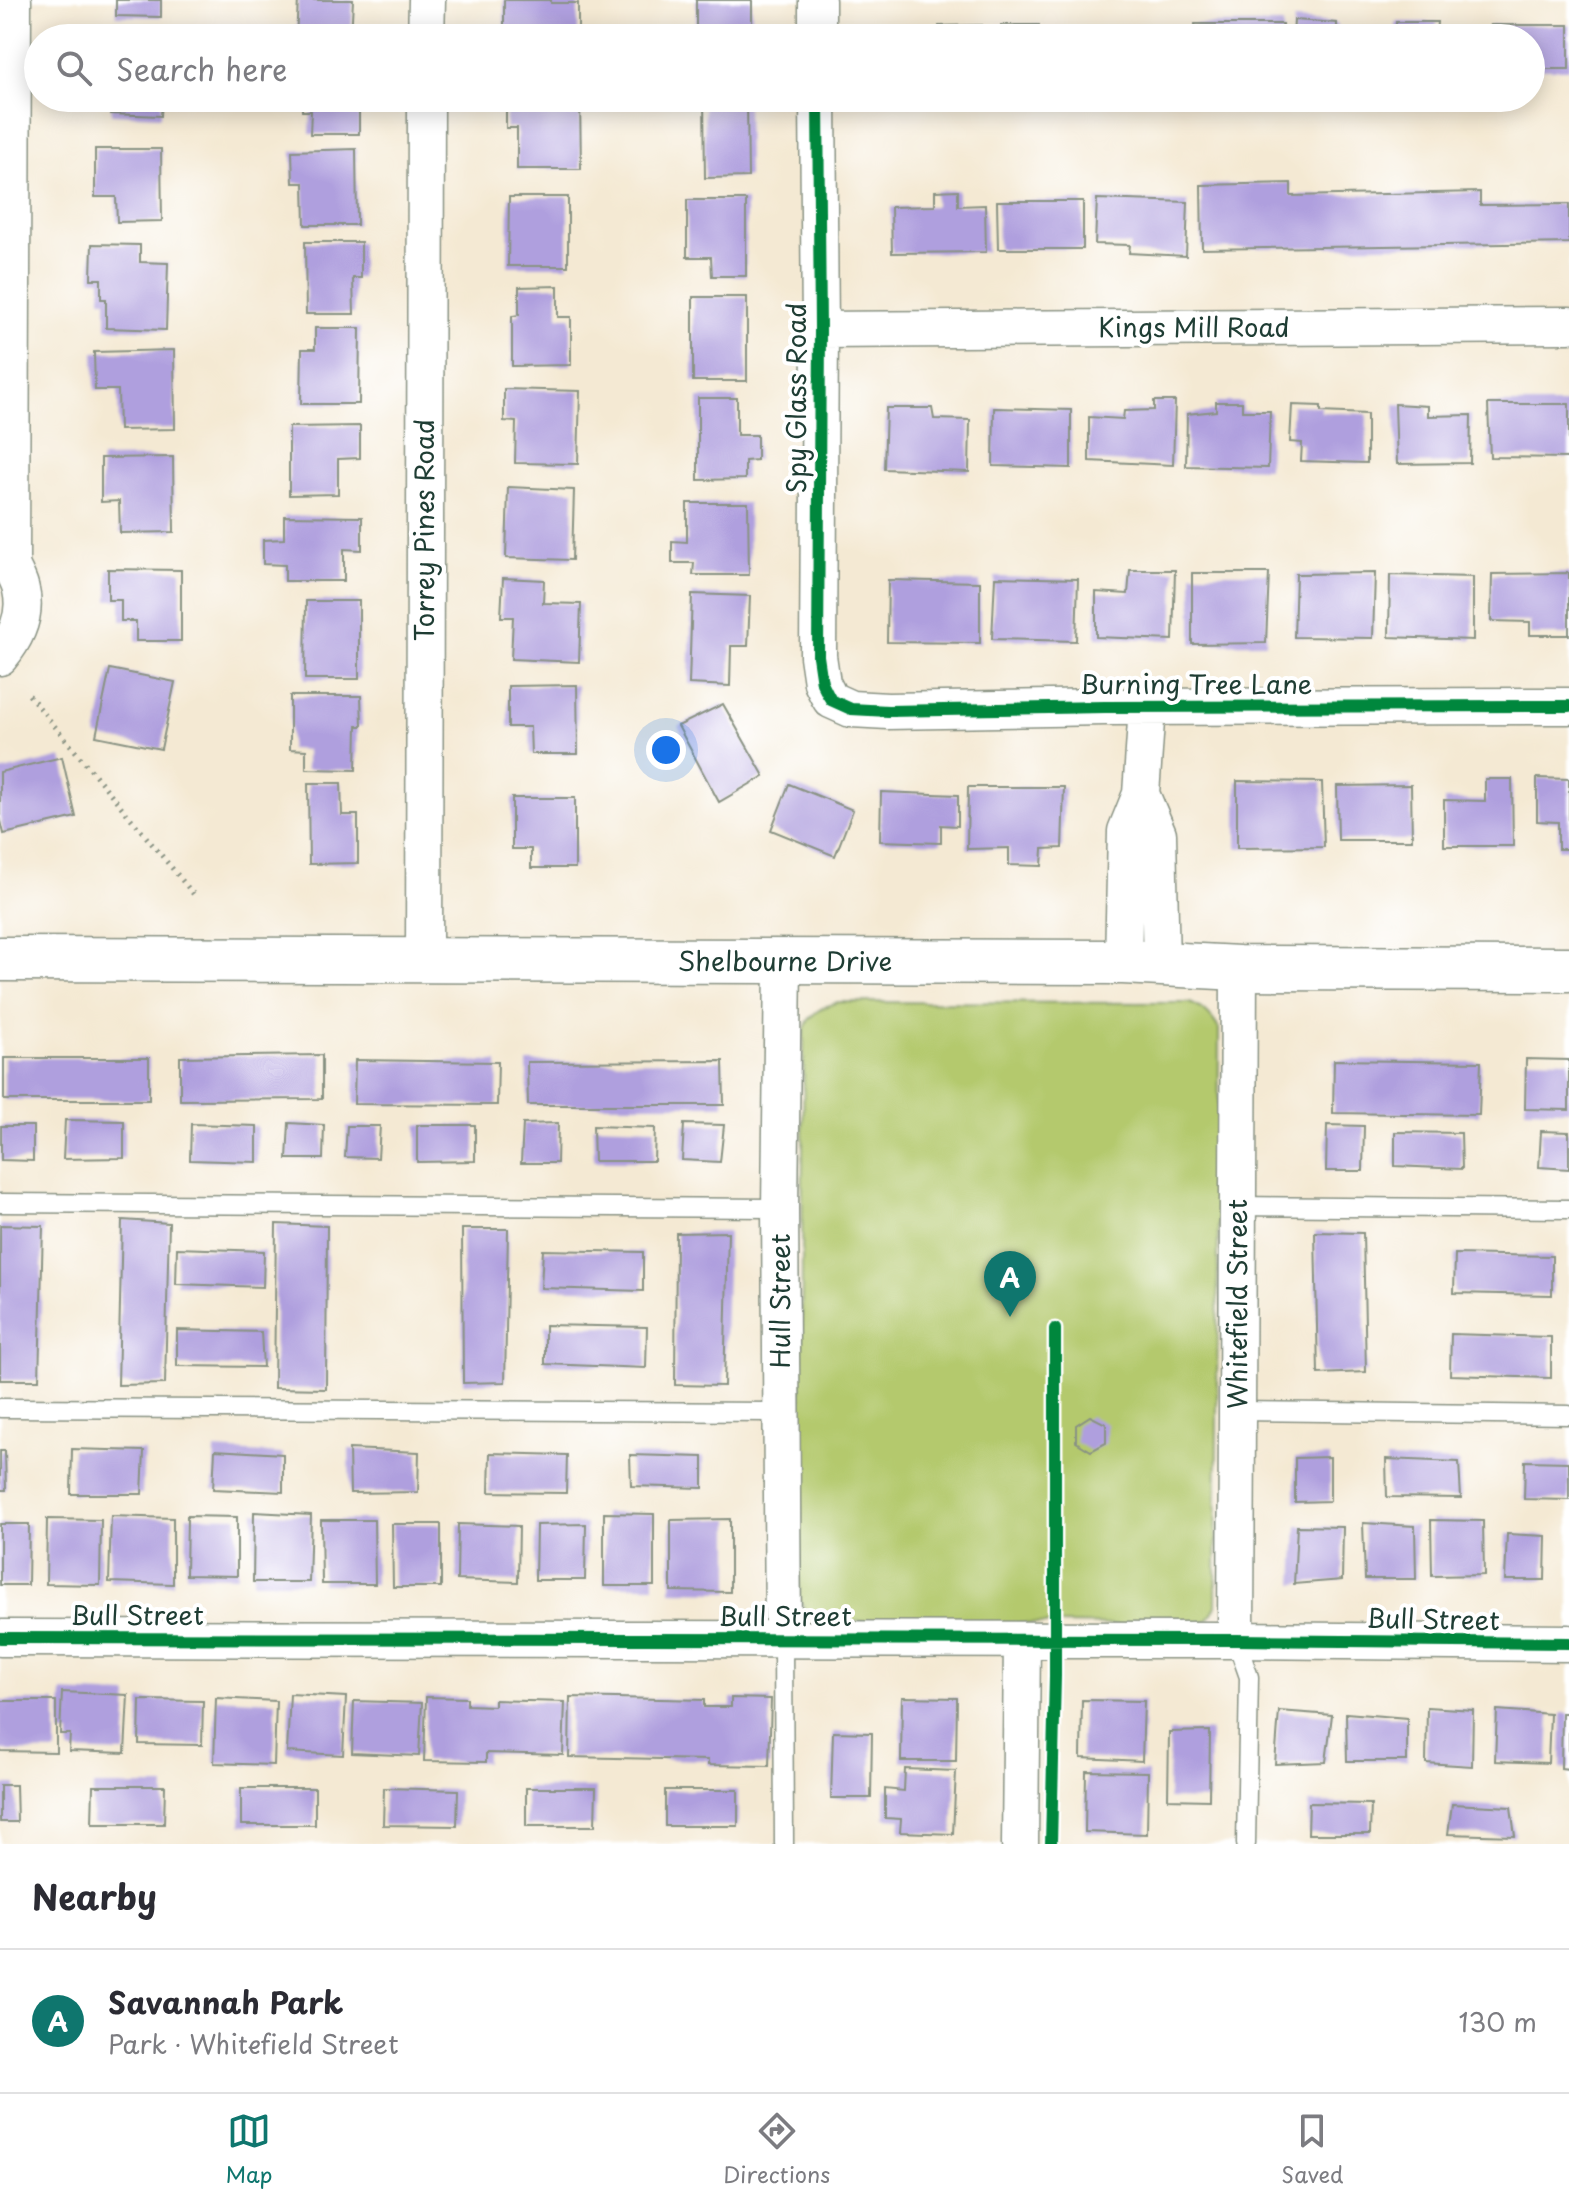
<!DOCTYPE html>
<meta charset="utf-8">
<style>
body{margin:0;font-family:"Playpen Sans",sans-serif;background:#f2f2f3;color:#2b2b33}
.you{position:absolute;left:666px;top:750px;width:28px;height:28px;margin:-20px;border:6px solid #fff;border-radius:50%;background:#1a73e8;box-shadow:0 0 0 12px #1a73e833}
.badge{display:grid;place-items:center;width:52px;height:52px;border-radius:50%;background:#0f766e;color:#fff;font-size:26px;font-weight:700}
.pin{position:absolute;translate:-50% -66px;filter:drop-shadow(0 2px 4px #0008)}
.pin::after{content:'';position:absolute;top:42px;width:28px;height:24px;background:inherit;clip-path:polygon(0 0,100% 0,50% 100%)}
.list{margin:0;padding:0;list-style:none}
h2{display:flex;justify-content:space-between;align-items:center;height:104px;margin:0;padding:0 32px;font-size:34px}
h2 small{font-size:26px;font-weight:400;color:#7c7c81}
.list li{display:grid;grid-template-columns:52px 1fr auto;gap:24px;align-items:center;box-sizing:border-box;height:144px;padding:0 32px;border-top:2px solid #e1e1e2}
.list b{display:block;font-size:30px;white-space:nowrap}
.list p{margin:0;font-size:26px;white-space:nowrap;color:#7c7c81}
.list em{font-size:26px;font-style:normal;color:#7c7c81}
.icon{flex:none;width:44px;height:44px;fill:none;stroke:currentColor;stroke-width:2;stroke-linecap:round;stroke-linejoin:round}
.map{position:relative;flex:none;width:1569px;height:1844px;overflow:hidden}
.search{position:absolute;background:#fff;box-shadow:0 4px 20px #0003;left:24px;right:24px;top:24px;height:88px;display:flex;align-items:center;gap:20px;box-sizing:border-box;padding:0 28px;border-radius:44px;color:#7c7c81;font-size:30px}
.sheet{height:248px;background:#fff}
nav{display:flex;justify-content:space-around;align-items:center;box-sizing:border-box;height:112px;border-top:2px solid #e1e1e2;background:#fff;font-size:22px;color:#7c7c81}
nav a{display:grid;justify-items:center;gap:4px}
nav .on{color:#0f766e}
.map>svg:first-child{display:block}
</style>
<div class="map">
<svg width="1569" height="1844" viewBox="0 0 1569 1844">
<rect width="100%" height="100%" fill="#fff"/>
<filter id="ink" filterUnits="userSpaceOnUse"><feTurbulence type="fractalNoise" baseFrequency=".0125" numOctaves="2"/><feDisplacementMap in="SourceGraphic" scale="16" xChannelSelector="R" yChannelSelector="G"/><feConvolveMatrix kernelMatrix="1 2 1 2 8 2 1 2 1" color-interpolation-filters="sRGB"/></filter>
<filter id="wash" filterUnits="userSpaceOnUse"><feTurbulence type="fractalNoise" baseFrequency=".006" numOctaves="4" result="noise"/><feDisplacementMap in="SourceGraphic" scale="32" xChannelSelector="R" yChannelSelector="G"/><feGaussianBlur stdDeviation="1.8" result="paint"/><feColorMatrix in="noise" values="0 0 0 0 0 0 0 0 0 0 0 0 0 0 0 0 0 1.4 0 .05"/><feComposite in="paint" operator="in"/></filter>
<g filter="url(#wash)">
<rect width="100%" height="100%" fill="#f4e9d3"/>
<!-- green -->
<path fill="#b4c96d" stroke="#6a8350" stroke-width="2" d="M838 1002 1190 1003C1204 1009 1211 1015 1219 1029L1216 1606 1208 1620 1196 1626 818 1621 808 1615 799 1599 804 1034C806 1015 821 1007 838 1002Z"/>
<g id="blocks">
<!-- building -->
<path fill="#af9fde" d="M116 0H161V17L116 16Z
M298 0H353L351 38H296Z
M504 0H551V3H578V38H516V34L504 35Z
M696 0H752V38H696Z
M1294 20 1337 23V33L1384 36V38H1293Z
M1396 22H1437L1436 34H1485V38H1396Z
M1195 24H1283V38H1195Z
M982 25V38H939V26Z
M1001 25H1039V38H1001Z
M1490 25H1569V69H1531V38H1490Z
M1187 28V38H1094V29Z
M112 98H162L161 116 111 114Z
M302 98H359V134H310L311 111H302Z
M506 98H580L581 169H517V128H506Z
M704 98H747L748 177 705 178Z
M95 149H161L162 221 117 222 116 197H95Z
M356 149 357 225H305L304 183H293L292 151Z
M1291 183V196L1480 192V205L1569 204V243L1202 249 1201 185Z
M958 190V206L985 205 986 252 892 253 891 207 935 206V191Z
M509 197H568V266H508Z
M1097 199 1188 202 1186 256 1129 253 1130 245 1095 244Z
M687 200H746V276H712L711 257H687Z
M997 201H1083V249H998Z
M305 242H361V278H353L354 314H306Z
M92 244 140 245V262L168 263 166 330 106 328V299H101V279H91Z
M558 286V317H571V365L512 366V316L519 315V287Z
M693 297H747V381H693Z
M315 328H360L359 404H301L302 349H315Z
M174 350 175 429 119 430 118 390H95L94 352Z
M504 389 580 391 578 464 515 463 516 422 504 421Z
M698 398H737V435H757V460L745 461V479L698 480Z
M1154 401H1175L1173 465 1089 461V417L1123 419 1124 411 1154 410Z
M1216 402H1242V411H1270L1268 468 1186 466 1187 414 1216 411Z
M1395 404 1428 406V416L1471 415 1470 463 1397 464Z
M1488 404H1569V458L1490 457Z
M1292 405 1321 406V412L1367 414V463L1301 461 1302 443 1290 442Z
M886 408H932L934 419 970 420 969 472 884 469Z
M994 408 1071 410V468L993 466Z
M360 426V458L338 459V494L289 495V427Z
M173 457 174 532 120 533 119 501 101 502V458Z
M508 487 574 490 572 560 506 558Z
M687 503H748L749 575H693L694 563H672V541L687 542Z
M284 516 362 517V550L344 549V581H285V565L263 564V540L284 539Z
M108 569 181 570V641H136V621H121V600H108Z
M1130 570H1175L1173 640 1096 637V592L1128 594Z
M1192 573H1269L1266 643 1192 644Z
M1375 573 1373 638 1294 637 1296 574Z
M1569 573V635H1530V622L1491 621 1492 574Z
M1390 575 1473 577V640L1389 637Z
M995 577 1078 579 1076 641 992 639Z
M503 578 544 580 543 603 581 604 579 662 511 659 513 617H501Z
M888 580 980 582V643L887 642Z
M692 594 750 596 748 646H731L730 686 689 684Z
M306 601H359V679H305Z
M110 669 175 682 161 749 96 736Z
M577 685 578 754H531L530 727H508V686Z
M290 696H361L362 726H357L356 770 306 769V750L290 749Z
M723 704 764 776 719 802 678 726Z
M62 757 76 817 4 834 0 817V772Z
M1537 778 1569 779V849H1558V822L1537 821Z
M1485 779H1512L1513 846H1444V800L1485 801Z
M1237 781 1322 782 1324 847 1237 848Z
M308 783H341L342 815H358V863L309 864Z
M789 784 853 810 835 856 771 830Z
M1411 785 1412 840H1338L1337 786Z
M968 787H1064L1062 848 1043 849 1042 866 1009 865V848L967 849Z
M881 792 958 795V826L941 825V843L880 841Z
M512 798H575V868H531V849H512Z
M322 1055V1099L180 1100V1057Z
M4 1058H149V1100H4Z
M1526 1059 1569 1060V1110L1525 1109Z
M355 1060 498 1062 497 1105 354 1104Z
M1334 1060 1481 1062 1479 1115 1333 1113Z
M723 1061 724 1105H528L527 1062Z
M65 1120 124 1121V1158L63 1159Z
M289 1123 324 1125 323 1159H287Z
M558 1123 557 1163H521L523 1124Z
M191 1124 257 1126V1162L190 1160Z
M684 1124 724 1125 720 1162 682 1160Z
M417 1125H475V1161L417 1162Z
M1327 1125 1364 1126 1363 1171H1326Z
M1 1126H33V1161L1 1160Z
M347 1126H380L378 1158 345 1157Z
M593 1126 655 1128 654 1161H594Z
M1541 1131 1569 1132V1169L1539 1167Z
M1395 1132 1461 1133 1462 1169 1395 1166Z
M122 1220 169 1223 165 1384 118 1385Z
M276 1224 327 1226 326 1389 274 1388Z
M0 1225 43 1226 39 1380H0Z
M462 1229H508L505 1382 463 1383Z
M728 1232 724 1386 675 1385 676 1233Z
M1315 1232 1363 1233 1366 1372 1318 1374Z
M177 1248 264 1251 263 1287 176 1284Z
M543 1250 643 1252V1291L541 1288Z
M1455 1254 1552 1256V1295L1454 1293Z
M545 1325 647 1327 646 1368 545 1364Z
M177 1330 261 1332 263 1367 177 1366Z
M1451 1334 1551 1337V1378L1450 1375Z
M1090 1416 1106 1424V1443L1091 1451 1076 1442V1425Z
M72 1449 144 1451 142 1494H71Z
M349 1449 419 1452 418 1492 350 1493Z
M215 1450 283 1454V1492L213 1489Z
M0 1451H5L6 1490H0Z
M490 1453 567 1455 566 1493 489 1492Z
M630 1455 703 1457V1488L631 1486Z
M1330 1457V1501L1295 1502V1458Z
M1386 1459 1459 1462 1461 1498 1387 1497Z
M1525 1461 1569 1462V1500L1524 1499Z
M254 1512 311 1515 309 1582H253Z
M604 1513 654 1514V1586H604Z
M111 1516 173 1518V1584L109 1582Z
M187 1516 237 1517V1576L186 1575Z
M47 1519 101 1520 100 1585 46 1584Z
M730 1519V1592L671 1591V1520Z
M321 1520H374L375 1584H322Z
M1431 1520 1483 1521 1484 1575 1432 1576Z
M1363 1523 1415 1526 1416 1579H1365Z
M0 1524H29L28 1585H0Z
M392 1524H441V1587H393Z
M458 1524 519 1526 518 1582 457 1580Z
M586 1524 585 1580H535L536 1525Z
M1297 1526 1343 1527 1342 1580 1294 1584Z
M1507 1534 1546 1536 1545 1580H1505Z
M62 1692 128 1695 125 1753 69 1751 70 1734H60Z
M290 1694 346 1697 343 1755 287 1752Z
M426 1697 467 1698V1705L494 1706V1700L565 1702 563 1755 486 1753V1762L424 1761Z
M570 1697 704 1700V1707H731V1698L771 1699 769 1766 708 1765V1760L569 1757Z
M902 1697 957 1698 956 1761H901Z
M216 1698 276 1701 274 1765 214 1763Z
M140 1700 203 1701 202 1745 139 1744Z
M1082 1700 1144 1701 1142 1761 1081 1758Z
M0 1701H56V1752L0 1751Z
M354 1701 422 1703 419 1756 352 1753Z
M1427 1707 1473 1710 1472 1766 1426 1763Z
M1497 1710 1550 1714 1548 1763 1495 1761Z
M1279 1711 1332 1715 1326 1762 1275 1764Z
M1346 1713 1407 1718V1761H1347Z
M1562 1713H1569V1769L1561 1768Z
M1210 1731 1209 1800 1168 1799 1169 1732Z
M833 1732 872 1733 871 1798H831Z
M905 1769 956 1771 953 1834 900 1832 901 1819 885 1818V1789L904 1791Z
M1086 1771 1148 1772 1147 1834 1085 1832Z
M0 1785H16L17 1822H0Z
M93 1786H165L164 1824H92Z
M241 1788H315V1825H241Z
M384 1788 458 1790 457 1826 383 1825Z
M526 1788H596L595 1826H526Z
M665 1790H738V1826H665Z
M1309 1803 1371 1804 1370 1834H1308Z
M1452 1804 1511 1807 1515 1836 1448 1834Z"/>
</g>
</g>
<g filter="url(#ink)">
<use href="#blocks" fill-opacity="0" stroke="#8a9384" stroke-width="2"/>
<g fill="none" stroke-linecap="round" stroke-linejoin="round">
<defs>
<path id="service" d="M0 1203 780 1208
M1238 1206 1569 1209
M0 1408 781 1412
M1237 1411 1569 1415
M783 1639 784 1844
M1236 1640 1249 1677 1246 1844"/>
<path id="minor" d="M817 0V38
M426 38 427 0
M818 98 820 330 818 656 822 683 828 695 831 700 851 709 888 711 1105 707 1569 706
M820 330 1569 325
M0 657C16 638 27 615 21 590 20 582 14 573 11 565L13 0
M1141 794 1158 834 1161 964
M424 961 426 98
M1123 962 1126 831 1141 794 1147 707
M0 1638 1236 1640 1569 1643
M783 1639 780 1208 783 962
M1236 1640 1239 968
M1020 1844 1022 1641"/>
<path id="secondary" d="M0 959 1123 962 1239 968 1569 969"/>
</defs>
<!-- service casing -->
<use href="#service" stroke="#8a9384" stroke-width="21"/>
<!-- minor casing -->
<use href="#minor" stroke="#8a9384" stroke-width="39"/>
<!-- secondary casing -->
<use href="#secondary" stroke="#8a9384" stroke-width="47"/>
<!-- path -->
<path stroke="#8a9384" stroke-width="5" stroke-dasharray="2 6" stroke-linecap="butt" d="M29 695 195 896"/>
<!-- service -->
<use href="#service" stroke="#fff" stroke-width="18"/>
<!-- minor -->
<use href="#minor" stroke="#fff" stroke-width="36"/>
<!-- secondary -->
<use href="#secondary" stroke="#fff" stroke-width="44"/>
<defs>
<path id="cycleway" d="M818 98 820 330 818 656 822 683 828 695 831 700 851 709 888 711 1105 707 1569 706
M0 1638 1236 1640 1569 1643
M1051 1844 1055 1676V1329"/>
</defs>
<!-- cycleway casing -->
<use href="#cycleway" stroke="#fff" stroke-width="17"/>
<!-- cycleway -->
<use href="#cycleway" stroke="#00873e" stroke-width="12"/>
</g>
</g>
<g text-anchor="middle" stroke-width="8" stroke-linejoin="round" paint-order="stroke">
<!-- street labels -->
<g font-size="26" fill="#1f3d34" stroke="#fff">
<text x="1194" y="337">Kings Mill Road</text>
<text transform="translate(797 398) rotate(-90)" y="9">Spy Glass Road</text>
<text transform="translate(425 530) rotate(-90)" y="9">Torrey Pines Road</text>
<text x="1196" y="694">Burning Tree Lane</text>
<text x="785" y="971">Shelbourne Drive</text>
<text transform="translate(781 1301) rotate(-90)" y="9">Hull Street</text>
<text transform="translate(1238 1304) rotate(-90)" y="9">Whitefield Street</text>
<text x="137" y="1625">Bull Street</text>
<text x="785" y="1626">Bull Street</text>
<text transform="translate(1433 1620) rotate(1)" y="9">Bull Street</text>
</g>
</g>
</svg>
<div class="you"></div>
<div class="pin badge" style="left:1010px;top:1317px">A</div>
<div class="search"><svg class="icon" aria-label="search" viewBox="0 0 24 24"><circle cx="10" cy="10" r="6"/><path d="M15 15l6 6"/></svg>Search here</div>
</div>
<section class="sheet">
<h2>Nearby<small></small></h2>
<ul class="list">
<li><span class="badge">A</span><div><b>Savannah Park</b><p>Park · Whitefield Street</p></div><em>130 m</em></li>
</ul>
</section>
<nav>
<a class="on"><svg class="icon" aria-label="map" viewBox="0 0 24 24"><path d="M3 6l6-2 6 2 6-2v14l-6 2-6-2-6 2zM9 4v14M15 6v14"/></svg>Map</a>
<a><svg class="icon" aria-label="directions" viewBox="0 0 24 24"><path d="M12 3l9 9-9 9-9-9zM9 14v-3h6M13 9l2 2-2 2"/></svg>Directions</a>
<a><svg class="icon" aria-label="saved" viewBox="0 0 24 24"><path d="M7 4h10v16l-5-4-5 4z"/></svg>Saved</a>
</nav>
